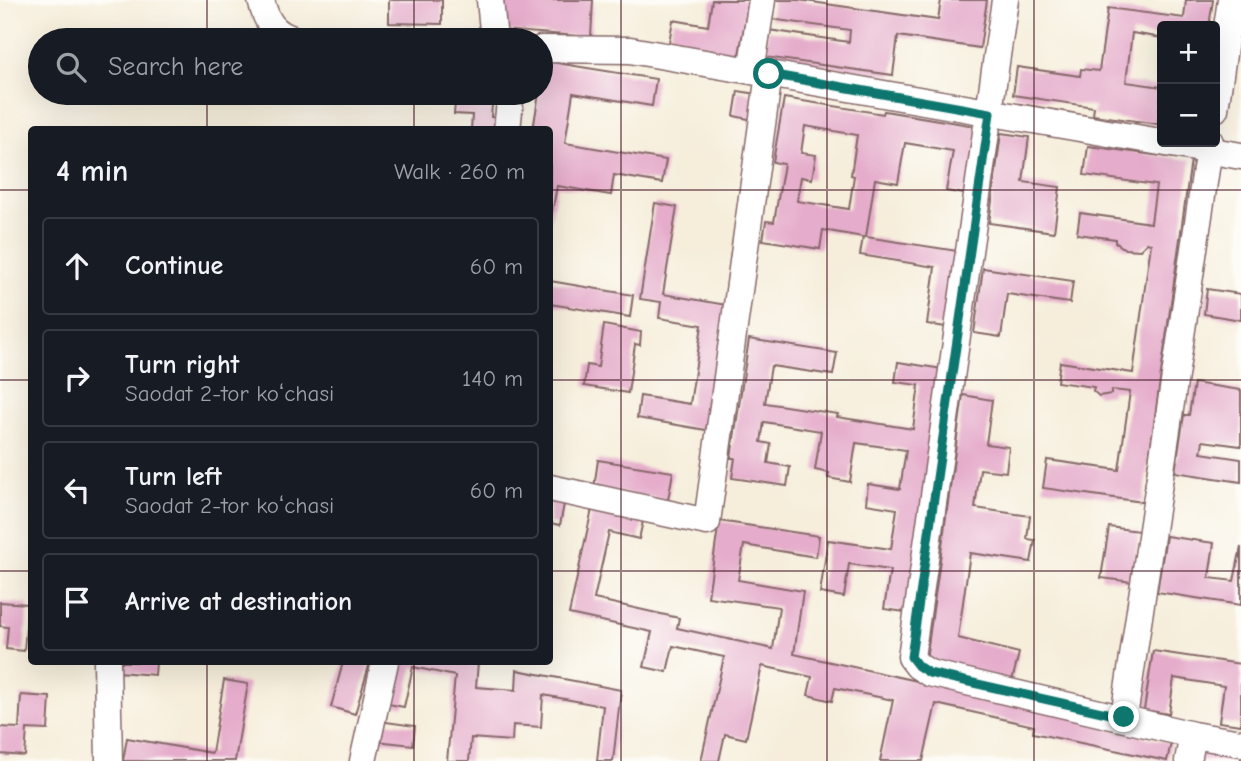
<!DOCTYPE html>
<meta charset="utf-8">
<style>
body{margin:0;font-family:"Comic Neue",sans-serif;background:#242831;color:#f1f3f6}
.controls{position:absolute;right:21px;top:21px;display:grid;overflow:hidden;border-radius:7px;box-shadow:0 7px 28px #0002}
.controls button{width:63px;height:63px;display:grid;place-items:center;padding:0;border:0;border-bottom:2px solid #363941;background:#171b24;color:#f1f3f6;font:35px sans-serif}
.stop{position:absolute;width:21px;height:21px;margin:-16px;border:5px solid #0f766e;border-radius:50%;background:#fff}
.stop.end{background:#0f766e;border-color:#fff;box-shadow:0 2px 7px #0008}
.list{margin:0;padding:0;list-style:none}
h2{display:flex;justify-content:space-between;align-items:center;height:91px;margin:0;padding:0 28px;font-size:30px}
h2 small{font-size:23px;font-weight:400;color:#9ea1a6}
.list li{display:grid;grid-template-columns:46px 1fr auto;gap:21px;align-items:center;box-sizing:border-box;height:98px;margin:0 14px 14px;padding:0 14px;border:2px solid #363941;border-radius:7px}
.list b{display:block;font-size:26px;white-space:nowrap}
.list p{margin:0;font-size:23px;white-space:nowrap;color:#9ea1a6}
.list em{font-size:23px;font-style:normal;color:#9ea1a6}
.icon{flex:none;width:38px;height:38px;fill:none;stroke:currentColor;stroke-width:2;stroke-linecap:round;stroke-linejoin:round}
.map{position:relative;flex:none;width:1241px;height:761px;overflow:hidden}
.search{position:absolute;background:#171b24;box-shadow:0 7px 28px #0002;left:28px;top:28px;width:525px;height:77px;display:flex;align-items:center;gap:18px;box-sizing:border-box;padding:0 24px;border-radius:38px;color:#9ea1a6;font-size:26px}
.panel{position:absolute;background:#171b24;box-shadow:0 7px 28px #0002;left:28px;top:126px;width:525px;height:539px;border-radius:7px}
.map>svg:first-child{display:block}
</style>
<div class="map">
<svg width="1241" height="761" viewBox="0 0 1241 761">
<rect width="100%" height="100%" fill="#fdfcf7"/>
<filter id="ink" filterUnits="userSpaceOnUse"><feTurbulence type="fractalNoise" baseFrequency=".0143" numOctaves="2"/><feDisplacementMap in="SourceGraphic" scale="14" xChannelSelector="R" yChannelSelector="G"/><feConvolveMatrix kernelMatrix="1 2 1 2 8 2 1 2 1" color-interpolation-filters="sRGB"/></filter>
<filter id="wash" filterUnits="userSpaceOnUse"><feTurbulence type="fractalNoise" baseFrequency=".00686" numOctaves="4" result="noise"/><feDisplacementMap in="SourceGraphic" scale="28" xChannelSelector="R" yChannelSelector="G"/><feGaussianBlur stdDeviation="1.57" result="paint"/><feColorMatrix in="noise" values="0 0 0 0 0 0 0 0 0 0 0 0 0 0 0 0 0 1.4 0 .05"/><feComposite in="paint" operator="in"/></filter>
<g filter="url(#wash)">
<rect width="100%" height="100%" fill="#f6eedb"/>
<g id="blocks">
<!-- building -->
<path fill="#e5accb" fill-rule="evenodd" d="M389 0H442V24L389 23Z
M501 0H593L591 37 499 30Z
M712 0H749L738 60 668 48 673 20 708 26Z
M773 0H798L938 20 941 0H987L980 48 898 36 893 75 765 57 768 30 849 42 850 30 770 19Z
M1186 0H1213L1209 26H1162V38L1132 33 1126 82 1162 87 1158 124 1093 115 1094 107 1013 95 1017 67 1080 76 1081 69 1099 71 1108 8 1184 18Z
M544 61 656 79 652 106 573 93 565 143 666 160 662 183 614 175 611 195 557 186 550 223V130H533L539 93H541Z
M738 91 757 94 753 120 734 116Z
M456 93H493L491 117 497 118 496 130H471L472 115 454 114Z
M784 98 883 114 884 111 981 127 970 195 946 191 953 151 905 143 898 183 875 179 866 237 964 252 952 328 927 324 935 267 860 255 863 237 823 230 820 249 763 240 766 221 774 222 784 164 773 162ZM805 126 857 135 851 175 854 176 849 209 797 201 801 177 812 179 816 155 801 153Z
M1001 133 1029 137 1023 182 1060 187 1054 232 989 223Z
M1088 146 1191 160 1143 502 1043 488 1047 460 1119 470 1130 392 1112 390 1111 394 1099 396 1093 391 1094 387 1057 382 1060 362 1133 373 1151 244 1147 243 1140 250 1125 249 1115 242V239L1077 234 1080 213 1151 223 1156 185 1084 175Z
M655 203 677 207 663 294 732 306 706 430 637 418 640 396 690 404 702 325 659 318 661 302 640 299Z
M983 268 1073 281 1070 303 1007 294 1001 337 974 333Z
M550 281 633 295 630 317 550 304Z
M1207 289 1241 294V320L1204 314Z
M604 325 641 332 640 345 635 344 628 393 584 386 587 365 598 367Z
M749 339 837 353 833 375 771 366 765 403 838 414 837 417 913 429 919 385 895 382 898 362 949 370 912 613 884 609 890 570 849 564 844 597 820 593 828 540 891 549 897 509 866 504 868 484 900 489 906 450 856 443 850 482 828 478 829 473 815 470 821 431 764 422 761 442 771 444 768 463 790 467 787 486 732 478 735 458H731Z
M1194 383 1241 390V446L1203 441 1201 453 1241 459V482L1175 472 1184 415H1189Z
M963 395 992 400 986 444 1009 447 1006 472 980 469 975 508 1030 516 1027 539 1035 540 1031 562 970 553 958 638 1019 653 1012 681 926 660Z
M598 460 673 472 668 500 594 488Z
M550 495 565 499 560 525 550 523Z
M592 509 643 521 639 539 609 532 594 599 679 618 677 628 773 649 779 607 708 597 719 521 819 536 816 557 744 545 738 580 803 591 794 654 1103 722 1102 727 1171 743 1167 761 1033 733 1034 726 936 704 923 761H880L893 700 835 688 832 701 808 695 812 677 762 666 746 739 725 734 719 761H701L724 657 673 646 667 672 644 667 652 632 569 614Z
M1109 527 1139 531 1132 582 1101 578Z
M1166 536 1214 543 1209 578 1234 581 1241 547V605L1157 592Z
M0 602 28 604 24 651 6 649 8 627 0 626Z
M1153 651 1241 664V725L1219 722 1224 686 1174 678 1169 714 1144 710Z
M119 662H156L155 675 118 672Z
M343 662H370L355 714 331 707Z
M393 662H478L476 687 516 690 517 670 621 690 613 761H597L603 706 543 695 541 727 513 725 512 741 471 738 469 761H447L455 676 413 667 404 707 383 703Z
M224 680 248 684 235 761H123L127 738 212 753Z
M21 695 50 697 48 730 27 729 25 756 0 754V727L19 728Z
M379 721 415 726 413 745 376 741Z
M1202 749 1241 755V761H1200Z"/>
</g>
</g>
<g filter="url(#ink)">
<use href="#blocks" fill-opacity="0" stroke="#866769" stroke-width="2"/>
<g fill="none" stroke-linecap="round" stroke-linejoin="round">
<defs>
<path id="minor" d="M261 0C266 21 273 34 296 40
M490 0 494 40
M1005 0 911 657 918 666 929 673 1193 735 1241 743
M541 49 630 50 1241 156
M751 71 762 0
M1215 109 1231 0
M507 130 510 101 509 93
M550 488 707 522 769 74
M107 662 109 761
M1124 717 1210 142
M363 761 385 662
M1188 761 1193 735"/>
</defs>
<!-- minor casing -->
<use href="#minor" stroke="#866769" stroke-width="29"/>
<!-- minor -->
<use href="#minor" stroke="#fff" stroke-width="26"/>
</g>
</g>
<g fill="none" stroke-linecap="round" stroke-linejoin="round" filter="url(#ink)">
<!-- route -->
<path stroke="#0f766e" stroke-width="9" d="M769 74 990 113 911 657 918 666 929 673 1124 717"/>
</g>
<!-- grid -->
<path fill="none" stroke="#4a1f2b" stroke-width="2" stroke-opacity="0.55" d="M207 0V40M414 0V40M621 0V761M827 0V761M1034 0V761M207 93V130M414 93V130M0 190H32M550 190H1241M0 380H32M550 380H1241M0 571H32M550 571H1241M207 662V761M414 662V761"/>
</svg>
<div class="controls">
<button>+</button>
<button>−</button>
</div>
<div class="stop" style="left:769px;top:74px"></div>
<div class="stop end" style="left:1124px;top:717px"></div>
<div class="search"><svg class="icon" aria-label="search" viewBox="0 0 24 24"><circle cx="10" cy="10" r="6"/><path d="M15 15l6 6"/></svg>Search here</div>
<section class="panel">
<h2>4 min<small>Walk · 260 m</small></h2>
<ul class="list">
<li><svg class="icon" aria-label="ahead" viewBox="0 0 24 24"><path d="M12 20V5M6 11l6-6 6 6"/></svg><div><b>Continue</b></div><em>60 m</em></li>
<li><svg class="icon" aria-label="right" viewBox="0 0 24 24"><path d="M7 20v-9h11M14 6l5 5-5 5"/></svg><div><b>Turn right</b><p>Saodat 2-tor koʻchasi</p></div><em>140 m</em></li>
<li><svg class="icon" aria-label="left" viewBox="0 0 24 24"><path d="M17 20v-9H6M10 6l-5 5 5 5"/></svg><div><b>Turn left</b><p>Saodat 2-tor koʻchasi</p></div><em>60 m</em></li>
<li><svg class="icon" aria-label="arrive" viewBox="0 0 24 24"><path d="M6 21V4h12l-3 4 3 4H6"/></svg><div><b>Arrive at destination</b></div></li>
</ul>
</section>
</div>
